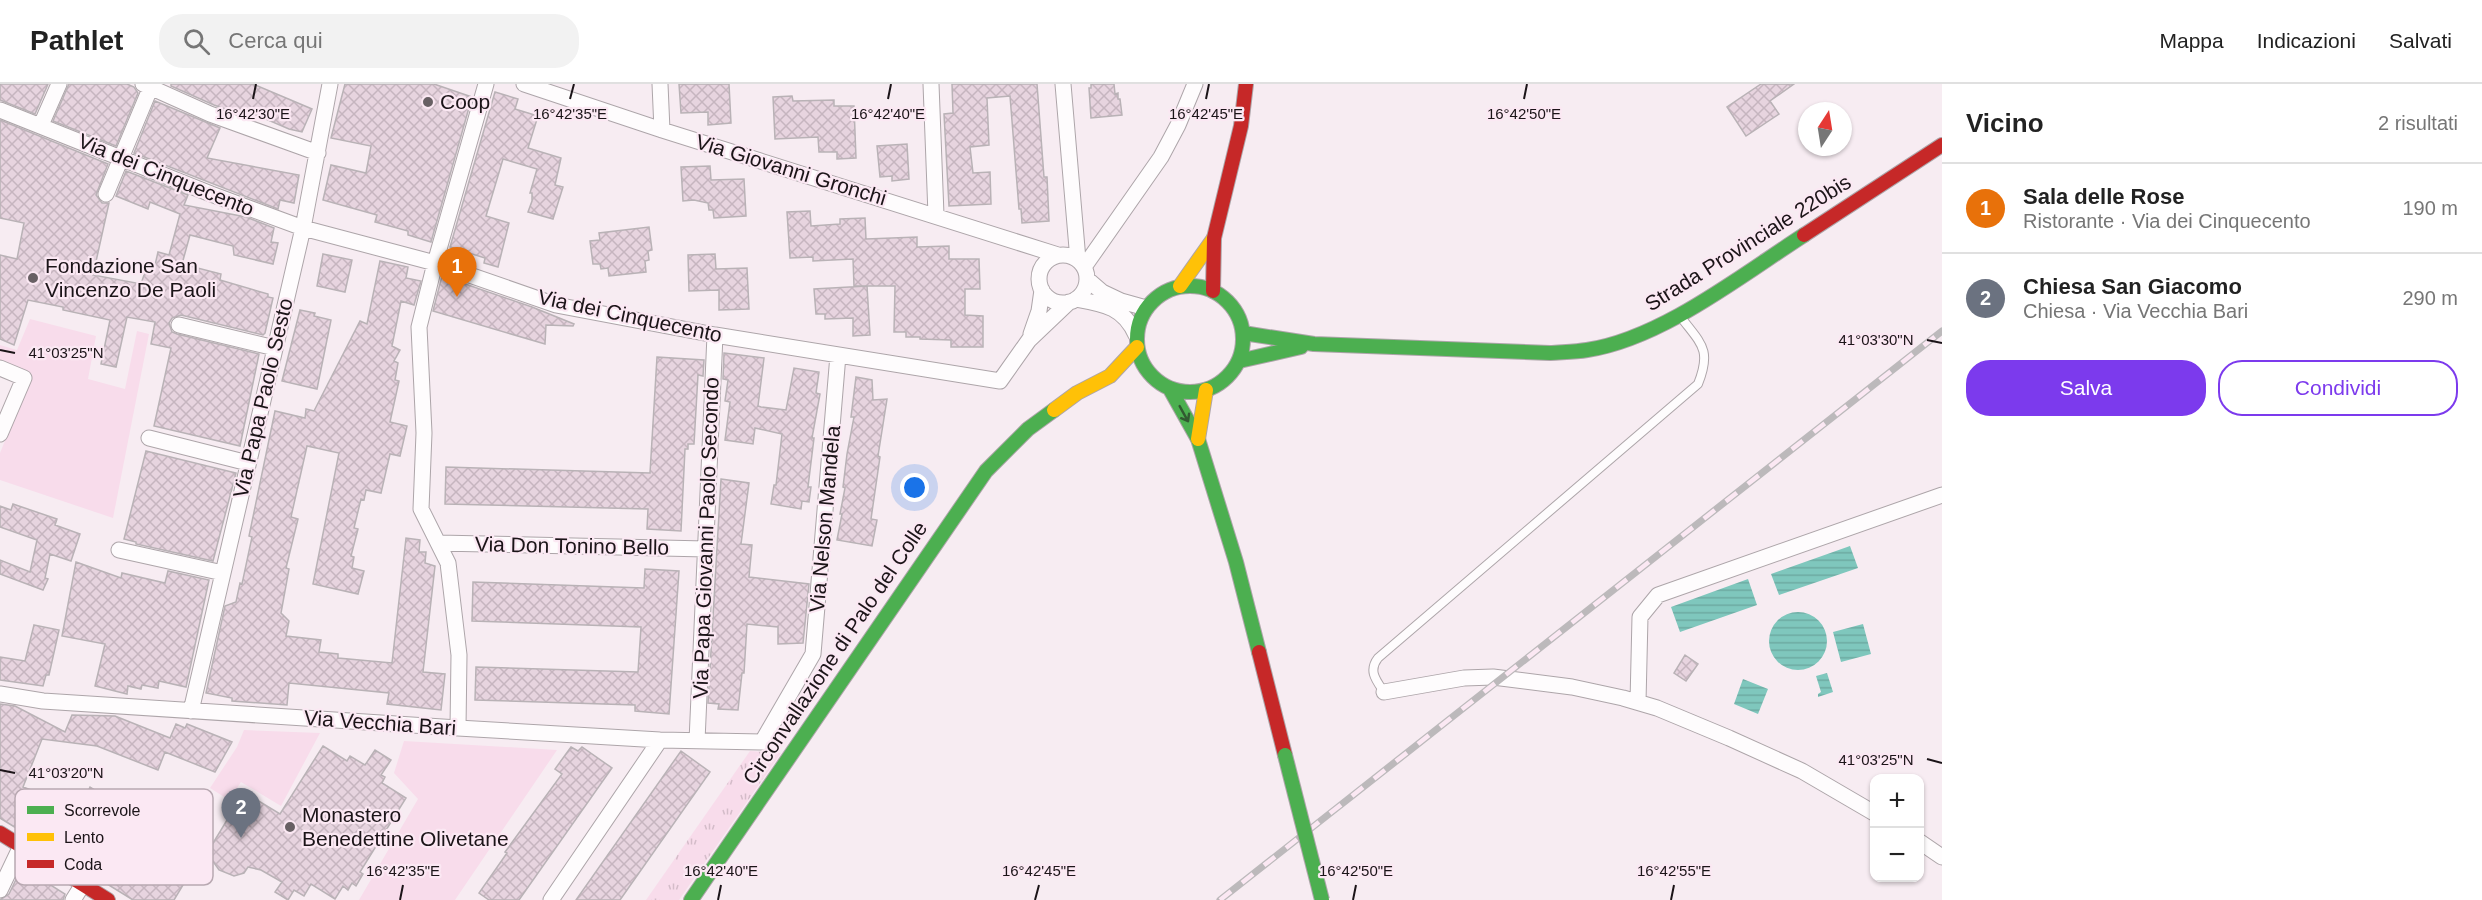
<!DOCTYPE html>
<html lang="it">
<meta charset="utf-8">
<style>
body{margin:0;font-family:Helvetica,sans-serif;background:#f2f2f2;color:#222}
.controls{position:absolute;right:18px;bottom:18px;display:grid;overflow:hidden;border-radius:12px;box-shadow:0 2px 4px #0004}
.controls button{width:54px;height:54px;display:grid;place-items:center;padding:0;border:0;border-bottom:2px solid #e0e0e0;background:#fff;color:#222;font:30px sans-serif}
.compass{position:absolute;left:1798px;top:18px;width:54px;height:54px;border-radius:50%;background:#fff;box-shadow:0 2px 4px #0004;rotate:12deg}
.you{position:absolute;left:915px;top:404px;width:21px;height:21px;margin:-15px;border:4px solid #fff;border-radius:50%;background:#1a73e8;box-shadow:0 0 0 9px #1a73e833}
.badge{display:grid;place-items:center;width:39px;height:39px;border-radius:50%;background:#7c3aed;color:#fff;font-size:20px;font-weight:700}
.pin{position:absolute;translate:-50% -50px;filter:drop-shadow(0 2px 3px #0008)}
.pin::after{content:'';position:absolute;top:32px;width:21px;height:18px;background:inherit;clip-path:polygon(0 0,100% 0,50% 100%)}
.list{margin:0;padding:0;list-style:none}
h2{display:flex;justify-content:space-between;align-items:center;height:78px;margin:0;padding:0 24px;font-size:26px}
h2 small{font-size:20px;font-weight:400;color:#767676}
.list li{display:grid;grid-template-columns:39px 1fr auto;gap:18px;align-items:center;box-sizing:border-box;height:90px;padding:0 24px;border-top:2px solid #e0e0e0}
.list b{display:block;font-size:22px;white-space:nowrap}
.list p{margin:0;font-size:20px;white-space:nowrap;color:#767676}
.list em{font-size:20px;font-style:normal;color:#767676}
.actions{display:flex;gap:12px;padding:18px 24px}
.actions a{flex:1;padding:14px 0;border:2px solid #7c3aed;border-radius:24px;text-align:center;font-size:21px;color:#7c3aed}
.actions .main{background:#7c3aed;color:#fff}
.icon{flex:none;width:33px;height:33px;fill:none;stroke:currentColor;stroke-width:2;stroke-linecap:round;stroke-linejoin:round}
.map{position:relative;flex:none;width:1942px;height:816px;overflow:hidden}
header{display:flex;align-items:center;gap:36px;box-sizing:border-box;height:84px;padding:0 30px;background:#fff;border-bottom:2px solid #e0e0e0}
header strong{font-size:28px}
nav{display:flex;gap:33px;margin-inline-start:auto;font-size:21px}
.search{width:420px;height:54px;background:#f2f2f2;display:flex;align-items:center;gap:15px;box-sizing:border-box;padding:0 21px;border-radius:24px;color:#767676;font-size:22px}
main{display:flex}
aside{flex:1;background:#fff}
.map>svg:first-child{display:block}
</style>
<header>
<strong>Pathlet</strong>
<div class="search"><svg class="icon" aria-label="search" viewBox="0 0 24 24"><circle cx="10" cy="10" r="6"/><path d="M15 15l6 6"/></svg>Cerca qui</div>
<nav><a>Mappa</a><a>Indicazioni</a><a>Salvati</a></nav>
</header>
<main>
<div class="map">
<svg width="1942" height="816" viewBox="0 0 1942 816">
<defs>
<pattern id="park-tufts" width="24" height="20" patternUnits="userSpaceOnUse" patternTransform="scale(1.5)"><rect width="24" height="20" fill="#f8dceb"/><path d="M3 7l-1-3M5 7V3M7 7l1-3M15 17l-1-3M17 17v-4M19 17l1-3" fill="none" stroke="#d4bcc9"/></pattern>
<pattern id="water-rules" width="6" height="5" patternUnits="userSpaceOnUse" patternTransform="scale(1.5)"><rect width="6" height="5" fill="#7fc7bd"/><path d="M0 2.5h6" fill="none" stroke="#6daaa2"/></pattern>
<pattern id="building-cross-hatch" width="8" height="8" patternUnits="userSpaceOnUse" patternTransform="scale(1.5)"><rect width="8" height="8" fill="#e7d4df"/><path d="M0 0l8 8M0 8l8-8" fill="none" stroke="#c6b5bf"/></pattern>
</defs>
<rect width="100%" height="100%" fill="#f7ecf2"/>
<!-- park -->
<path fill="url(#park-tufts)" d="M750 667 781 669 679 816H646Z"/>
<!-- garden -->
<path fill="#f8dceb" d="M30 235 96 252 88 295 125 305 137 247 149 250 113 434 0 396V369L32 290 0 276V261L17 266Z
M244 646 320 649 281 722 241 698 229 716 210 704 237 663Z
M404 657 557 666 455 816H359L418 715 394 689Z"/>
<!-- water -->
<path fill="url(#water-rules)" d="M1850 462 1858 484 1779 511 1771 490Z
M1748 495 1757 521 1680 548 1671 523Z
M1769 557a29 29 0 1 1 58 0a29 29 0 1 1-58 0Z
M1863 540 1871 570 1841 578 1833 548Z
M1827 589 1833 608 1818 613V610L1821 608 1816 592Z
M1743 595 1768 605 1758 630 1734 620Z"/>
<!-- building -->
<path fill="url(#building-cross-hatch)" stroke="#b9b2b6" stroke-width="1.5" d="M0 0H48L35 30 0 16Z
M69 0H127L134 3 138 9 116 62 53 37Z
M171 0H253L312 25 302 48 289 45 247 27 244 32 214 21 171 2Z
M345 0H434L472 13 431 158 408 151V147L375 138 377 131 323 116 331 81 366 89 371 62 331 54Z
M679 0H729L731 39 708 41V28L681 29Z
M952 0H1037L1044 93H1047L1049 137 1022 139 1021 125H1019L1010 12 987 14 989 61 970 63 973 89 990 88 991 120 949 122 944 30 953 29Z
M1091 0H1114L1115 10 1118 9V15H1120L1122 31 1091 34 1089 4H1091Z
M1761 0H1794L1770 17 1779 30 1746 52 1727 23Z
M495 8 518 15 515 25 538 32 528 64 561 74 555 101 563 103 553 135 528 128 532 117V109H530L537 85 503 75 486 132 509 139 498 183 484 179 485 174 450 163Z
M792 12 793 17 834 16V22H854L856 74 837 75V68H819L818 53 775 55 773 13Z
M155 17 220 44 207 74 299 91 294 119 280 116 278 125 134 69Z
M0 36 108 80 96 111 102 119H109L93 191 141 200 148 179 155 181 158 168 169 171 180 130 150 118 148 125 116 112 126 87 188 111 184 121 246 133 274 144 271 158 278 159 273 180 234 171 233 162 190 151 182 180 221 190 220 196 268 210V213L273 214 265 249 263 251 181 231 172 234 169 239 172 248 177 250 259 270 240 362 154 342 171 264 151 260 155 238 127 233 116 283 101 280 110 236 63 226V223L28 216 14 261 0 255V171L17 175 24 139 0 134Z
M907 60 909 95 892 97V92L880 93 877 62Z
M710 82 711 96 744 95 746 132 714 134 713 126H709L708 119 694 116 683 117 681 83Z
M810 127 811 142 840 140V135L865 134 866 155 917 153V163L949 162V175H979L980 205H965V231L983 232V263H951V256L920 255V253H906V248H894L895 202H854L853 175 813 177V173L790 174 787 128Z
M649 143 652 166 648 167 649 176 645 177 646 188 609 192 608 184 601 185 600 180H593L590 157 600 156 599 149Z
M323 170 352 176 345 208 317 202Z
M715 170 716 185 747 184 749 225 719 226V206L689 207 688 171Z
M380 177 408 183 406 194 421 197 414 221 401 217 392 262 400 266 394 277 398 279 395 296 399 297 390 338 407 342 400 372 390 370 381 409 366 406 364 416 361 415 354 444 358 445 351 472 354 473 352 484 364 487 358 510 313 500 339 369 307 362 291 433 298 435 286 484 289 485 281 529 289 537 286 552 321 556 319 568 338 570V574L392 579 406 454 420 456 419 468H426L425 479 435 482 423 588 445 590 441 626 387 620 389 609 289 599 287 621 232 617V614L206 609 225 522 236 518 240 499 242 500 252 453 249 452 275 327 305 334 306 325 314 327 360 237 367 240Z
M442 192 532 223 574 240 573 242 546 241 545 260 433 227Z
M867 202 870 251 853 252V234L825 235V230H816L814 205Z
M300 226 315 229 314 232 331 236 317 305 282 297Z
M724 269 764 274 758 322 761 323 786 326 794 284 819 288 816 309 820 310 812 354H814L808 403H811L809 418 802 417 801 425 771 420 774 401H776L782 350 755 344 753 360 725 356 730 318 725 317 728 296 723 295Z
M657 273 704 276 703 292 698 291 694 360H688V365H685L681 447 647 445 648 425 445 420 446 383 650 389Z
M856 293 872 296 873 316 887 315 878 372 880 373 871 435 877 436 872 462 837 456 842 430H840L845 404 843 403 847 370 854 333H851Z
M146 367 236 389 213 477 136 460V458L124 455Z
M721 395 749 399 741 460 752 461 749 493 809 500 803 559 778 560V543L747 540 744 589H742L738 626 718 625 719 620 708 619Z
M13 420 57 435 55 441 80 450 71 477 50 470 45 494 48 495 43 506 0 490V476L30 488 37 456 0 443V422L11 426Z
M76 478 121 494 122 489 165 499 168 487 209 496 186 603 159 597 158 604 142 601 141 605 128 602 127 610 95 602 105 560 62 552Z
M645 485 679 487 669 630 635 627V621L475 616 476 583 638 588 641 543 472 537 473 498 644 504Z
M34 541 59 546 49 591H46L43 602 0 596V573L25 577Z
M1685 571 1698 580 1686 597 1674 589Z
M0 620 15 622 65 648 72 631 115 632 170 654 176 640 185 644 187 640 232 658 215 688 165 668 158 686 97 662 42 655 23 703 55 715 56 711 74 721 76 718 81 721 83 719 90 703 152 741 140 761 178 787 173 795 183 801 174 816H133L0 734Z
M323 662 347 677 350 672 365 681 375 666 391 676 381 691 385 693 382 699 406 714 360 788 363 790 356 802 352 799 348 806 343 802 335 815 311 800 304 812 294 806 288 816 275 808 282 798 261 786 248 783 244 789 234 792 219 786 207 769 244 708 280 730Z
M571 663 578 667 582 663 612 684 519 816H489L479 809 507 769 505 768 562 690 555 685Z
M681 667 710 688 620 816H576Z
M22 783 65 810 63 816H0L9 810Z"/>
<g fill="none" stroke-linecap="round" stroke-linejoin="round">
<defs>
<path id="lane" d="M1384 608C1376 596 1368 587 1378 574L1698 300C1712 265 1701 260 1680 232"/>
<path id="street" d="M143 0 210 30 318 69
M524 0 662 46 1058 171
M660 0 662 46
M931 0 936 131
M1063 0 1078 176
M0 26 211 110 303 144 435 179 556 221 715 251 1000 297 1029 256 1069 218
M41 41 59 0
M106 110 152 0
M1039 195a24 24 0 1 1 48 0a24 24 0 1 1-48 0Z
M1084 183 1161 73 1178 41 1195 0
M1087 195 1102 208 1121 217 1146 224
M1076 215C1104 220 1124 223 1136 251
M179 241 275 264
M1031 250 1039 227 1042 206
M0 284 24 294 0 350
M149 354 248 379
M438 459 706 465
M119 466 223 489
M1384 608 1464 594 1493 593 1572 603 1623 614 1657 624 1729 654 1802 687 1874 729
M0 610 43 617 458 644 660 656 762 658 813 570 838 271
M1638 618 1640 533 1658 511 1942 411
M191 627 303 144 330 0
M458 644 459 571 448 479 421 425 424 349 419 243 435 179 486 0
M697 657 715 251
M1920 758 1942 773
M0 806 21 762
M73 816 83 800
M551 816 660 656"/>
<path id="fast" d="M1137 255a53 53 0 1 1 106 0a53 53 0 1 1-106 0Z
M1243 249 1314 260 1550 269C1562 268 1575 268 1587 266 1661 255 1742 191 1804 151
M1239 277 1301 263
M1170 305 1198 355 1236 478 1259 568
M691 816 986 387 1028 345 1054 326"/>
<path id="slow" d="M1180 202 1214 154
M1054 326 1077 309 1110 292 1137 263
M1198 355 1206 306"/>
<path id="jam" d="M1804 151 1942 61
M1213 207 1214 154 1241 42 1246 0
M1259 568 1285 671
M0 749 108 816"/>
</defs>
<!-- lane casing -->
<use href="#lane" stroke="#ada5a9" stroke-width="10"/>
<!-- street casing -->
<use href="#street" stroke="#ada5a9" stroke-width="17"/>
<!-- fast casing -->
<use href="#fast" stroke="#ada5a9" stroke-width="16"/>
<!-- slow casing -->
<use href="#slow" stroke="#ada5a9" stroke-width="16"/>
<!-- jam casing -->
<use href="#jam" stroke="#ada5a9" stroke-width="16"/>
<!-- lane -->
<use href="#lane" stroke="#fefcfd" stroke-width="8"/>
<!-- street -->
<use href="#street" stroke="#fefcfd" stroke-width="15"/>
<!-- fast -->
<use href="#fast" stroke="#4caf50" stroke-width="14"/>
<!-- slow -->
<use href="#slow" stroke="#ffc107" stroke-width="14"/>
<!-- jam -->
<use href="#jam" stroke="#c62828" stroke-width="14"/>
<defs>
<path id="rail" d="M1220 816 1942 247"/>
</defs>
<!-- rail casing -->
<use href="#rail" stroke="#bcb9bb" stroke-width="7"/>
<!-- rail -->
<use href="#rail" stroke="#fbe8f3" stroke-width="4.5" stroke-dasharray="14" stroke-linecap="butt"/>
<defs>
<path id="fast-bridge" d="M1285 671 1322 816"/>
</defs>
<!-- fast-bridge casing -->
<use href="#fast-bridge" stroke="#ada5a9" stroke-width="16" stroke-linecap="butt"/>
<!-- fast-bridge -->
<use href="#fast-bridge" stroke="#4caf50" stroke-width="14"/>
</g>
<!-- one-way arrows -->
<defs><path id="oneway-shaft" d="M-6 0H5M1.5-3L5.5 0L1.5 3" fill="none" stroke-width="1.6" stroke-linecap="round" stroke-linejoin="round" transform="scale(1.5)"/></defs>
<use stroke="#315a31" href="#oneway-shaft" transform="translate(1184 330) rotate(61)"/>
<!-- ticks -->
<path fill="none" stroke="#1b1418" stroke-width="2" d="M253 15 256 0M570 15 574 0M888 15 891 0M1206 15 1209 0M1524 15 1527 0M1927 256 1942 259M0 266 15 269M1927 675 1942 679M0 686 15 689M400 816 403 801M718 816 721 801M1035 816 1039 801M1353 816 1356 801M1671 816 1674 801"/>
<!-- markers -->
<g fill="#686064" stroke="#fbe8f3" stroke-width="2">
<circle cx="428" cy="18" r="6"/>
<circle cx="33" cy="194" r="6"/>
<circle cx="290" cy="743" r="6"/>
</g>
<g text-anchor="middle" stroke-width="4.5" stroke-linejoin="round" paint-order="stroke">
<!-- poi labels -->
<g font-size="21" fill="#1b1418" stroke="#fbe8f3" text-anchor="start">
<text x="440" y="25">Coop</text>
<text x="45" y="189">Fondazione San<tspan x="45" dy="24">Vincenzo De Paoli</tspan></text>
<text x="302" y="738">Monastero<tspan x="302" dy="24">Benedettine Olivetane</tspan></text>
</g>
<!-- street labels -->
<g font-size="21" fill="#1b1418" stroke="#fbe8f3">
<text transform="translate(791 86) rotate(17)" y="7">Via Giovanni Gronchi</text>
<text transform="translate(166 91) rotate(22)" y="7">Via dei Cinquecento</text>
<text transform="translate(1748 159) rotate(-32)" y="7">Strada Provinciale 220bis</text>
<text transform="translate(630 232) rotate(12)" y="7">Via dei Cinquecento</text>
<text transform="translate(263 314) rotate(-77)" y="7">Via Papa Paolo Sesto</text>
<text transform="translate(825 435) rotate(-85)" y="7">Via Nelson Mandela</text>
<text transform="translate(706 454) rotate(-88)" y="7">Via Papa Giovanni Paolo Secondo</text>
<text transform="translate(572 462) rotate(1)" y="7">Via Don Tonino Bello</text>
<text transform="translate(835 569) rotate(-56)" y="7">Circonvallazione di Palo del Colle</text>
<text transform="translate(380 639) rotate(4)" y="7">Via Vecchia Bari</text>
</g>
</g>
<!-- legend -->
<rect x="15" y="705" width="198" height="96" rx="9" fill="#fbe8f3" stroke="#b8a8b1" stroke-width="1.5"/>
<rect x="27" y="722" width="27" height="8" fill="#4caf50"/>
<rect x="27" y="749" width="27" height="8" fill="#ffc107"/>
<rect x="27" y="776" width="27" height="8" fill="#c62828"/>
<g font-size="16" fill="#1b1418">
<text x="64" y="732">Scorrevole</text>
<text x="64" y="759">Lento</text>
<text x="64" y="786">Coda</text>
</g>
<g font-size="15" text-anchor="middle" fill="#1b1418" stroke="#fbe8f3" stroke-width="4.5" stroke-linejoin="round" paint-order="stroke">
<text x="253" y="35">16°42'30"E</text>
<text x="570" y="35">16°42'35"E</text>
<text x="888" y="35">16°42'40"E</text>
<text x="1206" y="35">16°42'45"E</text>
<text x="1524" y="35">16°42'50"E</text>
<text x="1876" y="261">41°03'30"N</text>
<text x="66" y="274">41°03'25"N</text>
<text x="1876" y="681">41°03'25"N</text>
<text x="66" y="694">41°03'20"N</text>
<text x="403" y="792">16°42'35"E</text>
<text x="721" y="792">16°42'40"E</text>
<text x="1039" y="792">16°42'45"E</text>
<text x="1356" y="792">16°42'50"E</text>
<text x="1674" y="792">16°42'55"E</text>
</g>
</svg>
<div class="controls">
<button>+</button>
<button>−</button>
</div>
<svg class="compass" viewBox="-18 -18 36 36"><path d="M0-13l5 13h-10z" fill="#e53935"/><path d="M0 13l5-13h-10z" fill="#767676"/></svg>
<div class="you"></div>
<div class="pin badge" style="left:457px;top:213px;background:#e8710a">1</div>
<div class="pin badge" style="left:241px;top:754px;background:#6b7280">2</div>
</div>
<aside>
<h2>Vicino<small>2 risultati</small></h2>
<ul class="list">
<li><span class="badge" style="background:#e8710a">1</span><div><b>Sala delle Rose</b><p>Ristorante · Via dei Cinquecento</p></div><em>190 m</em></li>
<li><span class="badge" style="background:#6b7280">2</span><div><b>Chiesa San Giacomo</b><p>Chiesa · Via Vecchia Bari</p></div><em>290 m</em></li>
</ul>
<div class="actions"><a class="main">Salva</a><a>Condividi</a></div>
</aside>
</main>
